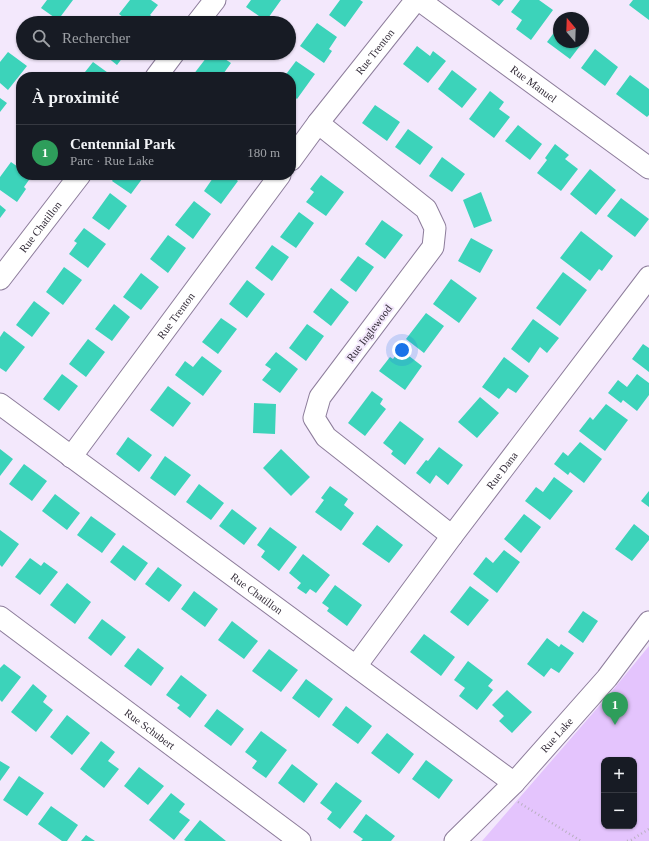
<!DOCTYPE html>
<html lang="fr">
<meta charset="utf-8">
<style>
body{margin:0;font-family:Georgia,serif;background:#20242c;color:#f1f3f6}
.controls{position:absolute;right:12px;bottom:12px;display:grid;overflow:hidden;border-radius:8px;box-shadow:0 1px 3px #0004}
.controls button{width:36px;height:36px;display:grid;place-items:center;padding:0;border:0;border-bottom:1px solid #363941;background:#171b24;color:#f1f3f6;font:20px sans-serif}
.compass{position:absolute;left:553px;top:12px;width:36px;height:36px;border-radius:50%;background:#171b24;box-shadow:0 1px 3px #0004;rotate:341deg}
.you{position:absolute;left:402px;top:350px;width:14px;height:14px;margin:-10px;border:3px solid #fff;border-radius:50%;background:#1a73e8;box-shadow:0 0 0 6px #1a73e833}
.badge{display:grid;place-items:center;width:26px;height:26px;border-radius:50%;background:#8c9099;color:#fff;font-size:13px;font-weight:700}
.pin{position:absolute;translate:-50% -33px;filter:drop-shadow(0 1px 2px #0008)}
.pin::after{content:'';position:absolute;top:21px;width:14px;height:12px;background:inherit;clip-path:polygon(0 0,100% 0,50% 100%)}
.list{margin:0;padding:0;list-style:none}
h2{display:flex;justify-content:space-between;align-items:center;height:52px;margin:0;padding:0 16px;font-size:17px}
h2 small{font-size:13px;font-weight:400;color:#9ea1a6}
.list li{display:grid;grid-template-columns:26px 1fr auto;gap:12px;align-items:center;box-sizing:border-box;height:56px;padding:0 16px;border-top:1px solid #363941}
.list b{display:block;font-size:15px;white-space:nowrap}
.list p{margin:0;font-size:13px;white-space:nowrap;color:#9ea1a6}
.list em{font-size:13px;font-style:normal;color:#9ea1a6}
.icon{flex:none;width:22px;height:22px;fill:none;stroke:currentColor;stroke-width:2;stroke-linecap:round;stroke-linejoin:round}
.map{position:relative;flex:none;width:649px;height:841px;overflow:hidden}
.search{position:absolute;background:#171b24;box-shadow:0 1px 3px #0004;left:16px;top:16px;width:280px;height:44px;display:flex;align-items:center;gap:10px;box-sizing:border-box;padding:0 14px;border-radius:22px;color:#9ea1a6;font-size:15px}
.panel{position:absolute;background:#171b24;box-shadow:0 1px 3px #0004;left:16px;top:72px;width:280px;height:108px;border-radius:16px}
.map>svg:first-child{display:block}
</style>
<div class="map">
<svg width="649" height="841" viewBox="0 0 649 841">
<rect width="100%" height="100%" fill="#f3e8fc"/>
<!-- green -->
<path fill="#e4c4fd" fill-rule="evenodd" d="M649 646V841H482L612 691ZM604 760H634V826H604Z"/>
<!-- building -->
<path fill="#3cd3ba" d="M47 0H73L58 20 41 8Z
M130 0H151L158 5 150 15 154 18 150 23H131L119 14Z
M251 0H281L266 21 246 7Z
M340 0H360L363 2 345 27 329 15Z
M491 0H504L499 6Z
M520 0H539L553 10 531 40 516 29 522 20 511 12Z
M633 0H649V20L629 5Z
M240 17 249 23H235Z
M35 18 39 20 42 23H32Z
M317 23 337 37 329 49 332 51 324 63 300 46Z
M559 26V42H583L570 59 547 42Z
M417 46 430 56 433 51 446 61 428 83 403 64Z
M595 49 618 67 605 86 581 68Z
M8 52 27 66 8 90 0 83V62Z
M30 53H43L38 59Z
M102 53H126L117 65Z
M210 53H216L231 63 221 77H196L193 75Z
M296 61 315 74 297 99 291 94V77H284Z
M93 62 111 75 110 77H81Z
M452 70 477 89 462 108 438 89Z
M630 75 649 89V115L647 117 616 94Z
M490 91 504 102 499 109 510 117 494 138 469 119Z
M0 98 7 103 0 112Z
M375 105 400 122 387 141 362 123Z
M518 125 542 144 530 160 505 141Z
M408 129 433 147 420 165 395 147Z
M555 144 569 155 565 159 578 169 561 191 537 173 547 160 545 158Z
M442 157 465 174 452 192 429 176Z
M11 162 21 169V175H29L31 177 24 187 26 189 17 202 0 190V177Z
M590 169 616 190 596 215 570 194Z
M116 175H145L131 194 112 181Z
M215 175H231L238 181 221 204 204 191Z
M321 175 344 192 326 216 306 202 314 192 310 189Z
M481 192 492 221 474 228 463 200Z
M110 193 127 206 109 230 92 218Z
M621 198 649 219 635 237 607 216Z
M194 201 211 214 193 239 175 225Z
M0 205 6 210 0 218Z
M299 212 314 223 296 248 280 237Z
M382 220 403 235 385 259 365 244Z
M84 228 106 244 88 268 69 254 77 243 74 241Z
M581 231 613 256 602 271 599 269 590 281 560 258Z
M168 235 186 248 168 273 150 259Z
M471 238 493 250 480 273 458 261Z
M272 245 289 257 272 281 255 268Z
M358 256 374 267 356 292 340 280Z
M64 267 82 280 63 305 46 292Z
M563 272 587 290 560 326 536 308Z
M141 273 159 287 141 310 123 297Z
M451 279 477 298 459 323 433 304Z
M247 280 265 294 247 318 229 304Z
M331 288 349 302 331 326 313 312Z
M34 301 50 313 32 337 16 325Z
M114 304 130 317 112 341 95 329Z
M426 313 444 326 424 353 406 339Z
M221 318 237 329 218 354 202 342Z
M533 319 559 338 547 353 540 347 529 363 511 349Z
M307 324 324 336 306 361 289 348Z
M4 331 25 347 6 372 0 368V337Z
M88 339 105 352 86 377 69 364Z
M643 344 649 348V372L632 359Z
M400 349 422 366 405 390 379 371 390 357 393 359Z
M276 352 298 369 280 393 262 380 271 369 265 365Z
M202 356 222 371 203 396 175 375 185 361 193 367Z
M504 357 529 376 516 393 508 388 499 399 482 387Z
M62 374 78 386 59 411 43 399Z
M637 374 649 383V395L637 411 623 400 621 403 608 393 618 380 627 387Z
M168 386 191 403 173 427 150 410Z
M372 391 383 399 380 404 386 409 365 436 348 423Z
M480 397 499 413 477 438 458 422Z
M254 403 276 404 275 434 253 433Z
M606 404 628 420 605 451 579 431 590 417 593 420Z
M400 421 424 439 405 465 391 454 393 451 383 443Z
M128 437 152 455 139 472 116 454Z
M580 442 602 459 584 483 570 472 568 475 554 464 563 452 568 456Z
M439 447 463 465 448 485 436 475 430 484 416 473 426 460 428 461Z
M0 449 13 459 0 476Z
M281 449 310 477 291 496 263 468Z
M165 456 191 475 175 496 150 478Z
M24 464 47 481 32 501 9 484Z
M554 477 573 491 550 520 525 501 536 487 543 492Z
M199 484 224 503 211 520 186 502Z
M330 486 348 499 344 505 354 513 341 531 315 512 324 500 321 498Z
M649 491V507L641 501Z
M55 494 80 513 67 530 42 511Z
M232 509 257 528 244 545 219 526Z
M524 514 541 527 521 553 504 539Z
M91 516 116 534 102 553 77 535Z
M634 524 649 536V540L632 561 615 549Z
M377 525 403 545 389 563 362 544Z
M270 527 297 547 279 571 261 557 265 551 257 545Z
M0 530 19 544 2 567 0 565Z
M123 545 148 563 135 581 110 562Z
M504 550 520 562 497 593 473 574 486 557 493 563Z
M303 554 330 575 316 593 310 589 306 594 297 588 301 583 289 573Z
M30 558 41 566 44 562 58 572 40 595 15 577Z
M158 567 182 585 169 602 145 584Z
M67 583 91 602 75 624 50 605Z
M335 585 362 605 347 626 327 611 329 608 322 603Z
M470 586 489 600 468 626 450 612Z
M194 591 218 609 205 627 181 609Z
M583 611 598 621 583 643 568 632Z
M102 619 126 637 111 656 88 638Z
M232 621 258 641 244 659 218 640Z
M424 634 455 657 441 676 410 652Z
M547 638 559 647 561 644 574 653 559 673 551 668 544 677 527 664Z
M138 648 164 668 151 686 124 666Z
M269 649 298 670 281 692 252 671Z
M468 661 493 680 488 686 493 690 477 710 459 696 465 688 454 680Z
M4 664 21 677 2 702 0 700V668Z
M181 675 207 695 190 718 177 708 180 705 166 695Z
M306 679 333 699 319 718 292 698Z
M33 684 47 696 43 702 53 710 36 732 11 712Z
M507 690 532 712 512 733 499 721 504 716 492 705Z
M346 706 372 726 358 744 332 725Z
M217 709 244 729 231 746 204 726Z
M67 715 90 733 72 755 50 737Z
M261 731 287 750 266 778 252 768 257 761 245 752Z
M387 733 414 754 399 774 371 753Z
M101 741 115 752 108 761 119 769 104 788 80 769Z
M426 760 453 780 439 799 412 779Z
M0 761 10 767 0 781Z
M292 764 318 784 304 803 278 783Z
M139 767 164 786 148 805 124 786Z
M19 776 44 793 27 816 3 800Z
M336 782 362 801 340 829 327 819 332 812 320 803Z
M171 793 185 804 179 812 190 820 174 840 149 820Z
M51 806 78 825 67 841H62L38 824Z
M366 814 395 836 391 841H361L363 839 353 832Z
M200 820 226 841H186L184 840Z
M86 835 95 841H81Z"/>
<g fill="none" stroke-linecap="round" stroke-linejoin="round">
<defs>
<g id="minor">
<path id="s1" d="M419 0 649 168"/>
<path d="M197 23 215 0"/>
<path d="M156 77 174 53"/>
<path d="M318 123 426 209 435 228 433 247 320 397 314 418 326 437 452 536"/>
<path id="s2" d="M291 160 318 123 416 0"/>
<path id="s3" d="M0 279 80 175"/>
<path id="s4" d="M0 404 514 783"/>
<path id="s5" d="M71 457 280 175"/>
<path id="s6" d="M0 617 300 841"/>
<path id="s7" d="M356 666 452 536 649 277"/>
<path id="s8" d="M455 841 514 783 607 678 649 622"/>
</g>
</defs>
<!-- minor casing -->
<use href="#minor" stroke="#8d7d9b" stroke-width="23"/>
<!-- path -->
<path stroke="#b9afc1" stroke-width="2.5" stroke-dasharray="1 3" stroke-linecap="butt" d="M518 802 581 841
M627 841 631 840 649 829"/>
<!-- minor -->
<use href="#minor" stroke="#fff" stroke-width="21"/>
</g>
<g text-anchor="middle" stroke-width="4" stroke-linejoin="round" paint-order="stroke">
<!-- street labels -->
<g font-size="11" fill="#352e3a" stroke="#f3e8fc">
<text dy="4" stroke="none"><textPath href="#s2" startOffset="137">Rue Trenton</textPath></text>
<text dy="4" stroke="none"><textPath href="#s1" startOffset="142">Rue Manuel</textPath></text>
<text dy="4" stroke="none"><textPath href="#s3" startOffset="66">Rue Chatillon</textPath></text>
<text dy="4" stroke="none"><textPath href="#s5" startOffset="176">Rue Trenton</textPath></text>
<text transform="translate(369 333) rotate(-53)" y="4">Rue Inglewood</text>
<text dy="4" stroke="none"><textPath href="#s7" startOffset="244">Rue Dana</textPath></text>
<text dy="4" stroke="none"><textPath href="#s4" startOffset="319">Rue Chatillon</textPath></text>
<text dy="4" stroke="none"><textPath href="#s6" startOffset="187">Rue Schubert</textPath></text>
<text dy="4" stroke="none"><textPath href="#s8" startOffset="147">Rue Lake</textPath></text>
</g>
</g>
</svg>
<div class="controls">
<button>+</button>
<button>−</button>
</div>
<svg class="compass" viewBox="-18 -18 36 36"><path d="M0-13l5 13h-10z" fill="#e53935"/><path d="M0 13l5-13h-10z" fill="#9ea1a6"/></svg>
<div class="you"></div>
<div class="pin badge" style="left:615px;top:725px;background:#2e9e5b">1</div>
<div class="search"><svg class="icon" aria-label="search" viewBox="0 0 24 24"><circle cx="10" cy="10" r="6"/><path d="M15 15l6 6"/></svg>Rechercher</div>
<section class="panel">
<h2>À proximité<small></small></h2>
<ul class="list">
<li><span class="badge" style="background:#2e9e5b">1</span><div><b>Centennial Park</b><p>Parc · Rue Lake</p></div><em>180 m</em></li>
</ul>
</section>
</div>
